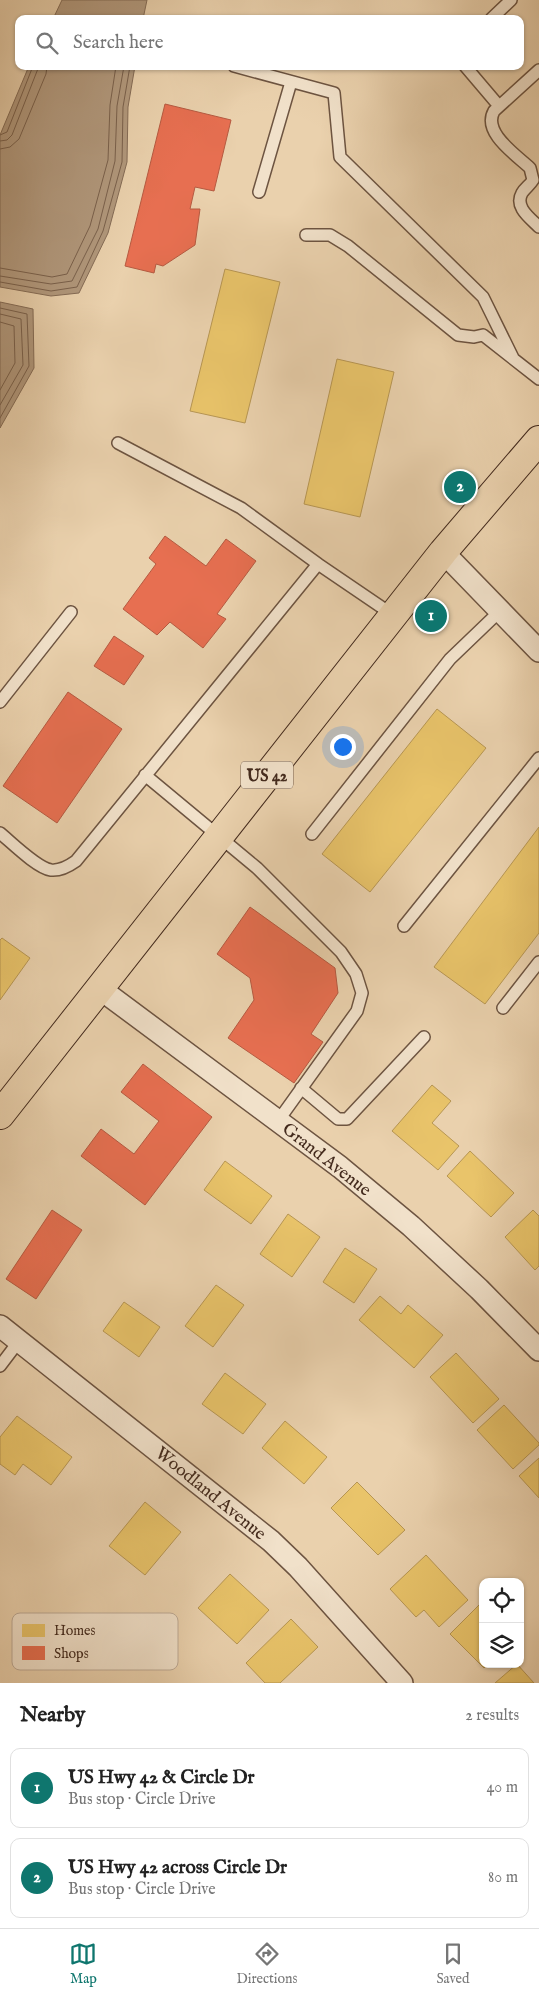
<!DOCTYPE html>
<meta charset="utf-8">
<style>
body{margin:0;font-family:"IM FELL English",serif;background:#f2f2f2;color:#222}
.controls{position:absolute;right:15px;bottom:15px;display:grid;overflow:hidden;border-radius:10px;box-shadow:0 1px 4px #0004}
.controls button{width:45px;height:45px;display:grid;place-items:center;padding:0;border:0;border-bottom:1px solid #e0e0e0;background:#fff;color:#222;font:25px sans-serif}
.you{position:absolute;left:342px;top:746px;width:18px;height:18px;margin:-12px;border:4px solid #fff;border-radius:50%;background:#1a73e8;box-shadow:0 0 0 8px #1a73e833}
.badge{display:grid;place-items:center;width:32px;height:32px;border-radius:50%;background:#0f766e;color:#fff;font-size:16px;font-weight:700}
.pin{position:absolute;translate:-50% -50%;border:2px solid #fff;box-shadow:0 1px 5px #0006}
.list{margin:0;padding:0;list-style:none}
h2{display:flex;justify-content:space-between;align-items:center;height:65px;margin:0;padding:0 20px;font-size:21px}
h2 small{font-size:16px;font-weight:400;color:#767676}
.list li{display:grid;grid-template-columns:32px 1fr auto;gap:15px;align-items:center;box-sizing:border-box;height:80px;margin:0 10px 10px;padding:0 10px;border:1px solid #e0e0e0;border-radius:10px}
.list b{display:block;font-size:19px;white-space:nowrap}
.list p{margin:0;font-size:16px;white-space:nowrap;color:#767676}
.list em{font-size:16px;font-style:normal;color:#767676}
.icon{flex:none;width:28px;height:28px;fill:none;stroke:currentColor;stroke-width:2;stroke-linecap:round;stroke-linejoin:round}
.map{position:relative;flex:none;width:539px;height:1683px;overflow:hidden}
.search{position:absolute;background:#fff;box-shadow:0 1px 4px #0004;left:15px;right:15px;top:15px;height:55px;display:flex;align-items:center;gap:12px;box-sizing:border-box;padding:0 18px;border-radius:10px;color:#767676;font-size:19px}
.sheet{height:245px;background:#fff}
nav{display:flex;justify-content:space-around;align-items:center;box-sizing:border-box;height:70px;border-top:1px solid #e0e0e0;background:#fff;font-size:14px;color:#767676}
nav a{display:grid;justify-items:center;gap:2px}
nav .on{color:#0f766e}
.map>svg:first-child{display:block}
</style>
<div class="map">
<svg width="539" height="1683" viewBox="0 0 539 1683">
<rect width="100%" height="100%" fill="#ead1ad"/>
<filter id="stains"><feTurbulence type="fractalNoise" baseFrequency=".004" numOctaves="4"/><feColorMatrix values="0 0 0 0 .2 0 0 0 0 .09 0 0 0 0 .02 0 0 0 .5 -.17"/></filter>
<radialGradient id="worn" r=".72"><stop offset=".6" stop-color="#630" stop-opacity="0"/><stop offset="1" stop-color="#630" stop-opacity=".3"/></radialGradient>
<!-- water -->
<path fill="#b1987c" stroke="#856c56" d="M62 0H147L143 19H53Z
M29 66H135L128 107 127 162 108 233 79 293 51 296 0 287V135Z
M0 302 33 309 34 368 0 428Z"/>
<!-- homes -->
<path fill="#e9c46a" stroke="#b79653" d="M225 269 280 282 245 423 190 411Z
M337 359 394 372 360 517 304 504Z
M437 709 486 748 370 892 322 854Z
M539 827V933L485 1004 434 967Z
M2 938 30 958 0 1000V940Z
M432 1085 451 1101 432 1123 459 1146 438 1170 392 1131Z
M470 1151 514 1193 491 1217 447 1176Z
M225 1161 272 1196 251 1224 204 1190Z
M533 1210 539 1216V1266L535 1270 505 1237Z
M288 1214 320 1237 292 1277 260 1254Z
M345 1248 377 1269 354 1303 323 1282Z
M216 1285 244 1305 213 1347 185 1326Z
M380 1296 401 1314 408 1305 443 1335 414 1368 359 1320Z
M124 1302 160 1327 139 1357 103 1331Z
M456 1353 499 1399 473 1423 430 1377Z
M225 1373 266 1404 243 1434 202 1404Z
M504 1405 539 1443V1445L513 1469 477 1430Z
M17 1416 72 1457 51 1485 23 1464 15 1475 0 1464V1437Z
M285 1421 327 1457 304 1484 262 1448Z
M539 1458V1498L519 1476Z
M357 1482 405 1530 378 1555 331 1508Z
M145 1502 181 1532 145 1575 109 1546Z
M426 1555 468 1600 439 1627 424 1610 416 1617 390 1589Z
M230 1574 269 1610 237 1644 198 1608Z
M483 1601V1664H488L484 1668 450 1634Z
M291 1619 318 1647 280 1683H265L246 1663Z
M517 1664 534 1683H495Z"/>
<!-- shops -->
<path fill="#e76f51" stroke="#b65a41" d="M165 104 231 120 214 191 195 187 190 209H200L195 245 163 266 156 264 154 273 125 266Z
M165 536 206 566 226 539 256 561 217 614 226 619 203 648 170 622 157 635 123 609 156 564 149 558Z
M114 636 144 656 124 685 94 666Z
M68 692 122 729 57 823 3 786Z
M250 907 335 968 338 993 311 1034 323 1042 294 1083 228 1038 254 1000 250 978 217 954Z
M143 1064 212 1117 145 1205 81 1156 101 1129 134 1154 159 1121 121 1092Z
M52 1210 82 1230 36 1299 6 1279Z"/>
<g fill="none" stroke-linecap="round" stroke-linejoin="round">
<!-- shore -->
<path stroke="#7a614c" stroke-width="1" d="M0 135 7 132 33 66
M0 141 7 140 12 135 39 66
M0 149 10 147 19 139 46 74 47 66
M0 268 52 277 67 274 90 226 108 160 110 105 116 66
M0 276 51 284 72 281 98 229 115 161 117 106 124 66
M0 282 51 291 77 287 103 231 122 162 123 107 130 66
M0 308 27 314 29 366 0 418
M0 314 21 319 23 365 0 405
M0 322 14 326 15 363 0 390"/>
<defs>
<path id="lane" d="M491 19 511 0
M234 66 334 93 340 157 483 297 513 358
M465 66 499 106
M539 70 494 111C482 132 515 154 530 168L533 180C530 185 525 188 522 193 514 207 530 218 539 227
M259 192 291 82
M306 235H330L348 246 458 335 474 337 483 335 539 379
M118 443 241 508 318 564
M0 702 71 612
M145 775 257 868 341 952 356 974 362 993 357 1011 278 1121
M0 833C11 842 37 868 51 870 60 871 69 866 76 861L318 564 393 615
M312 834 450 659 500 611
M404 926 539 758
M503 1008 539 962
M301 1088 338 1119H347L424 1037
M0 1366 19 1341"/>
<path id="street" d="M443 552 539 651
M99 988 340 1167 411 1226 479 1289 539 1350
M0 1326 271 1541 298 1567 402 1683"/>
<path id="primary" d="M0 1115 443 552 539 440"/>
</defs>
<!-- lane casing -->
<use href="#lane" stroke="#6d5441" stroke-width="14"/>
<!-- street casing -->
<use href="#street" stroke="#6d5441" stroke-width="24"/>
<!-- primary casing -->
<use href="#primary" stroke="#432a1d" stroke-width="30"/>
<!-- lane -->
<use href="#lane" stroke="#f1e1ca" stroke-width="11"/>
<!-- street -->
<use href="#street" stroke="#f1e1ca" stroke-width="21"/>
<!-- primary -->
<use href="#primary" stroke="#ead1ad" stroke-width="28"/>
</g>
<g text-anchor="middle" stroke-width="5" stroke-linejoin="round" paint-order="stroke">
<!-- shield labels -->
<rect fill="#f1e1ca" stroke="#776151" stroke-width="1" x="241" y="761.5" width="52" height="27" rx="4"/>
<g font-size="16" font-weight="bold" fill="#432a1d">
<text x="267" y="781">US 42</text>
</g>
<!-- street labels -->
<g font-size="18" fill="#432a1d" stroke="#f1e1ca">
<text transform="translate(327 1159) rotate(38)" y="6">Grand Avenue</text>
<text transform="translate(211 1493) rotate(39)" y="6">Woodland Avenue</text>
</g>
</g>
<!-- legend -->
<rect x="12" y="1613" width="166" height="57" rx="8" fill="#f1e1ca" stroke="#bdaa96" stroke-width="1"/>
<rect x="22" y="1624" width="23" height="13" fill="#e9c46a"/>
<rect x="22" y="1646" width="23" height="14" fill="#e76f51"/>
<g font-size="14" fill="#432a1d">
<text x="54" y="1635">Homes</text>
<text x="54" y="1658">Shops</text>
</g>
<rect width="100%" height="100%" filter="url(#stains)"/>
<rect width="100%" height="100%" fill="url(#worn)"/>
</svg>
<div class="controls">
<button><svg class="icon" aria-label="locate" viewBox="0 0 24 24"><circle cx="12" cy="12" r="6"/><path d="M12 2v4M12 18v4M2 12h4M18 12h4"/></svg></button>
<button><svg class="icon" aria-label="layers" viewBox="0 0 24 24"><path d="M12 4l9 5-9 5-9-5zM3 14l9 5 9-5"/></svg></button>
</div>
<div class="you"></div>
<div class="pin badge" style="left:431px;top:616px">1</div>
<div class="pin badge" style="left:460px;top:487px">2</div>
<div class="search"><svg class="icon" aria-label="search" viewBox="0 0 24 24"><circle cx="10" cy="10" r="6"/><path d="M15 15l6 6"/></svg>Search here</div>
</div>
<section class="sheet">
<h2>Nearby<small>2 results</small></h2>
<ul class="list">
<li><span class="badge">1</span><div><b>US Hwy 42 &amp; Circle Dr</b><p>Bus stop · Circle Drive</p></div><em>40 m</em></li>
<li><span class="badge">2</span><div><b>US Hwy 42 across Circle Dr</b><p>Bus stop · Circle Drive</p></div><em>80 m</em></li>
</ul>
</section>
<nav>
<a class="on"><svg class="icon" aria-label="map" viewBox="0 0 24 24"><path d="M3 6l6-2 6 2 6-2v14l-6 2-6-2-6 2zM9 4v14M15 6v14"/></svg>Map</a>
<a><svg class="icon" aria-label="directions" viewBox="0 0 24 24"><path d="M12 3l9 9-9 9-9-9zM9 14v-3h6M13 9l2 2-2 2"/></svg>Directions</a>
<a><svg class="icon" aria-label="saved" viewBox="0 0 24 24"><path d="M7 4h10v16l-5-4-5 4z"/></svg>Saved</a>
</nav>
